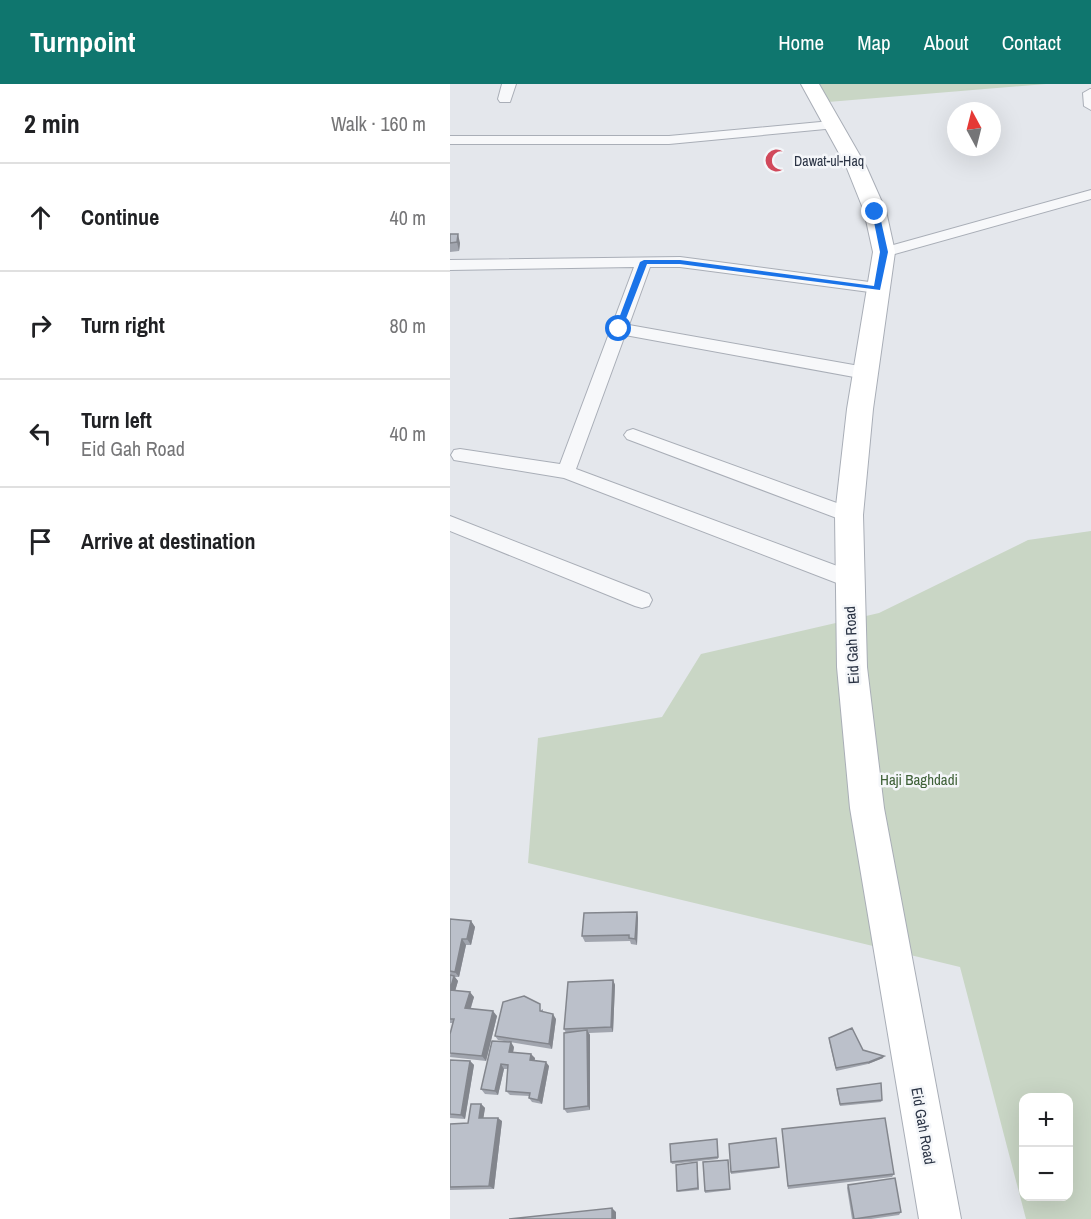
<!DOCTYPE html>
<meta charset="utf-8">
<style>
body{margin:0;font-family:"Archivo Narrow",sans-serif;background:#f6f6f6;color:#202124}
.controls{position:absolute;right:18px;bottom:18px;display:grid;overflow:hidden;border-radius:12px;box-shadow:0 6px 24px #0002}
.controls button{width:54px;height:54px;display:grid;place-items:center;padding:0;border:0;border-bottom:2px solid #e0e0e0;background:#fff;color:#202124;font:30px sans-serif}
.compass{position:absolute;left:497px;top:18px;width:54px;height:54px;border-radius:50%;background:#fff;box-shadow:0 6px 24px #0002;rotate:353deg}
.stop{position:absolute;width:18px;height:18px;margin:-14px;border:4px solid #1a73e8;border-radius:50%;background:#fff}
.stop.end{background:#1a73e8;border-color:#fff;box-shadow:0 2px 6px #0008}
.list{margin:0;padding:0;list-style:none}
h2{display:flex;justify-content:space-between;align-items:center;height:78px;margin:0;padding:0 24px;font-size:26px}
h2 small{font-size:20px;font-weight:400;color:#757577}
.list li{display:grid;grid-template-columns:39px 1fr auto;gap:18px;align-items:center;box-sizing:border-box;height:108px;padding:0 24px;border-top:2px solid #e0e0e0}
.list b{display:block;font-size:22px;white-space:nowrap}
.list p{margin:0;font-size:20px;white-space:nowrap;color:#757577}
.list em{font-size:20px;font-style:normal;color:#757577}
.icon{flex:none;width:33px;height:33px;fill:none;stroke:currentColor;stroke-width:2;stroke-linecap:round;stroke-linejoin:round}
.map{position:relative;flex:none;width:641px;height:1135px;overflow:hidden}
header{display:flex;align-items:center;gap:36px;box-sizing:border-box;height:84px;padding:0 30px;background:#0f766e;color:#fff}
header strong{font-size:28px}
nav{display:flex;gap:33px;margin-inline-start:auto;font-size:21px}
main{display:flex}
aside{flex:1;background:#fff}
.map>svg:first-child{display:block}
</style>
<header>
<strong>Turnpoint</strong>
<nav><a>Home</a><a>Map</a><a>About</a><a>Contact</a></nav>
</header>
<main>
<aside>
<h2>2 min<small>Walk · 160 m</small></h2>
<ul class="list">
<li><svg class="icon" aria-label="ahead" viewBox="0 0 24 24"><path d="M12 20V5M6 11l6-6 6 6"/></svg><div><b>Continue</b></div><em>40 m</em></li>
<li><svg class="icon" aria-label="right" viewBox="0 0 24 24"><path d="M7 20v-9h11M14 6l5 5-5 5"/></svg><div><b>Turn right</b></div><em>80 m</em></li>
<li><svg class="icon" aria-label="left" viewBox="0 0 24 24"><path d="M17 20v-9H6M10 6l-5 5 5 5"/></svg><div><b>Turn left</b><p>Eid Gah Road</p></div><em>40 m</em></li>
<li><svg class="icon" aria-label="arrive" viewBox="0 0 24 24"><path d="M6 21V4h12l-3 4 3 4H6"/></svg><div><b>Arrive at destination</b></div></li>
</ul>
</aside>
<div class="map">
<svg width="641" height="1135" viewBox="0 0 641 1135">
<rect width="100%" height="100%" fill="#e4e7ec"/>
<!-- green -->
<path fill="#c9d6c5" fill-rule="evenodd" d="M367 0H596L378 18Z
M641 447V1135H576L510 883 78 779 88 654 212 633 251 570 429 529 578 456ZM574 1014H618V1112H574Z"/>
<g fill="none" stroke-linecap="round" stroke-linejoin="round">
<defs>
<path id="street" d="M52 0H66L60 18H50L48 15Z
M640 5H641V26L634 22 633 9Z
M381 37 386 38 388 41 386 44 219 60H0V52H219Z
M641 106V115L434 173 426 168 429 165Z
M230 173 427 199 435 204 427 209 230 183H200L179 241 415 283 421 285 424 289 421 293 415 295 175 251 126 385 406 489 409 495 406 501 399 503 392 501 114 394 10 377 4 376 1 371 4 366 10 365 110 380 184 183 0 186V176Z
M183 345 406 426 409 431 406 436 399 438 392 436 177 355 174 351 177 347Z
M0 432 199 510 202 516 199 522 192 524 185 522 0 447Z"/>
<path id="secondary" d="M351 0H369L416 82 436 127 445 168 423 325 413 431 417 583 434 724 511 1135H469L400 724 387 583 385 431 397 325 423 168 414 127 396 82Z"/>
</defs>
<!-- street casing -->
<use href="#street" stroke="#a9aeb7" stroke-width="2"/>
<!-- secondary casing -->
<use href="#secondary" stroke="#a9aeb7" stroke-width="2"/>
<!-- street -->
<use href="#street" fill="#f7f8fa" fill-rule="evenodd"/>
<!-- secondary -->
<use href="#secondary" fill="#fff" fill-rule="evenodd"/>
</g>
<!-- wall -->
<path fill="#a1a5ae" d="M0 150 10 159 9 167 0 168Z
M187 828 188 834 187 861 181 860 180 857 135 858 132 852Z
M0 835 21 837 25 843 21 861H16L9 893H5L8 897 5 907 24 913 21 924 47 932 36 977 0 973 3 939H0Z
M163 896 165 901 163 948 139 949 140 951V1026L117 1029 114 1025 116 949 114 945Z
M93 925V928L106 935 102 965 48 956 45 952Z
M379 954 413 966 433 974 418 980 386 987 379 956Z
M64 963 63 969 85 974 84 977 99 982 92 1020 82 1018 79 1014V1012L60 1011 56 1007 58 985H54L48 1011 35 1010 31 1005Z
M0 976 20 977 24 981 15 1035 0 1034Z
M387 1005 432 1016 431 1018 390 1022 387 1008Z
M31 1020 35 1024 33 1034 52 1037 44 1105 0 1106V1040L18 1039Z
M332 1045 444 1090 442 1093 338 1105Z
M326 1054 329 1084 281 1090V1088Z
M267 1055 268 1075 222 1080 221 1078Z
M278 1076 280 1106 255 1109V1107Z
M247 1078 249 1106 228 1108 227 1107Z
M398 1101 451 1128 449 1131 421 1135H402L397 1104Z"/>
<!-- shaded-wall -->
<path fill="#83868d" d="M8 150 10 159 9 167 7 158Z
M187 828 188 834 187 861 185 855Z
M21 837 25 843 21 861 17 855Z
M12 855 16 861 9 893 5 888Z
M4 892 8 897 4 911 0 906Z
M163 896 165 901 163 948 161 943Z
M20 908 24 913 19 929 15 924Z
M43 927 47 932 36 977 32 972Z
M103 930 106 935 102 965 99 960Z
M137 946 140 951V1026L138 1022Z
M61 958 64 963 62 973 59 968Z
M81 970 85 974 84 981 80 976Z
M434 972 433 974 418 980 419 978Z
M20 977 24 981 15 1035 11 1031Z
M96 978 99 982 92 1020 88 1016Z
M51 980 54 985 48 1011 45 1007Z
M31 1020 35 1024 33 1037 29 1034Z
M48 1034 52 1037 44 1105 39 1102Z
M162 1124 166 1128V1135H162Z"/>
<!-- building -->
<path fill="#bbc0ca" stroke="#83868d" stroke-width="1.5" d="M0 150H8L7 158 0 159Z
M187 828 185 855 179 854V851L132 852 134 829Z
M0 835 21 837 17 855H12L5 888 0 887Z
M0 891 4 892 0 906Z
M163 896 161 943 114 945 118 898Z
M0 906 20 908 15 924 43 927 32 972 0 969V950L4 935H0Z
M74 912 90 920V927L103 930 99 960 45 952 53 918Z
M402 944 413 966 434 972 419 978 386 984 379 954Z
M137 946 138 1022 114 1025V949Z
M42 957 61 958 59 968 81 970 80 976 96 978 88 1016 79 1014 80 1009 56 1007 58 981 51 980 45 1007 31 1005Z
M0 976 20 977 11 1031 0 1030Z
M431 999 432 1016 390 1020 387 1005Z
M21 1020H31L29 1034H48L39 1102 0 1103V1040L18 1039Z
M435 1034 444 1090 338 1102 332 1045Z
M326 1054 329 1083 281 1088 279 1060Z
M267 1055 268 1073 221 1078 220 1060Z
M278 1076 280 1105 255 1107 253 1078Z
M247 1078 248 1104 227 1107 226 1081Z
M445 1094 451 1128 404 1135 398 1101Z
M162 1124V1135H59Z"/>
<!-- route -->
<path fill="#1a73e8" d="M425 125 429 128 438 168 430 206 230 180H197L172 245 169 248 165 245 190 178 194 176H230L424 202 430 168 422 128Z"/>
<!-- icons -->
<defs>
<symbol id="mosque-bare" viewBox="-9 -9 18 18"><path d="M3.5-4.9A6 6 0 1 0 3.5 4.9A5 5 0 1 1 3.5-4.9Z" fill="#d1495b" stroke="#f4f6f9" stroke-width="2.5" paint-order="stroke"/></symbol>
</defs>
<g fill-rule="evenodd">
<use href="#mosque-bare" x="310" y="60" width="33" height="33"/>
</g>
<g text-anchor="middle" stroke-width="5" stroke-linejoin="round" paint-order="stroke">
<!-- far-poi labels -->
<g font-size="14" fill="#2b3445" stroke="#f4f6f9" text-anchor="start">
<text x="344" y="82">Dawat-ul-Haq</text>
</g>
<!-- street labels -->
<g font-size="15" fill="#2b3445" stroke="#f4f6f9">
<text transform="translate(402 561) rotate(-93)" y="5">Eid Gah Road</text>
<text transform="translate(473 1042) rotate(80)" y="5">Eid Gah Road</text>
</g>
<!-- park labels -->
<g font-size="15" fill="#3f6138" stroke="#f4f6f9">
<text x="469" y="701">Haji Baghdadi</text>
</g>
</g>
</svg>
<div class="controls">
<button>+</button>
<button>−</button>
</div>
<svg class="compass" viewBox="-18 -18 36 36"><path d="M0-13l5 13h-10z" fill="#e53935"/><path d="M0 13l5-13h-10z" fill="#757577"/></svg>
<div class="stop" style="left:169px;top:245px"></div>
<div class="stop end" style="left:425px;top:128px"></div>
</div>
</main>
